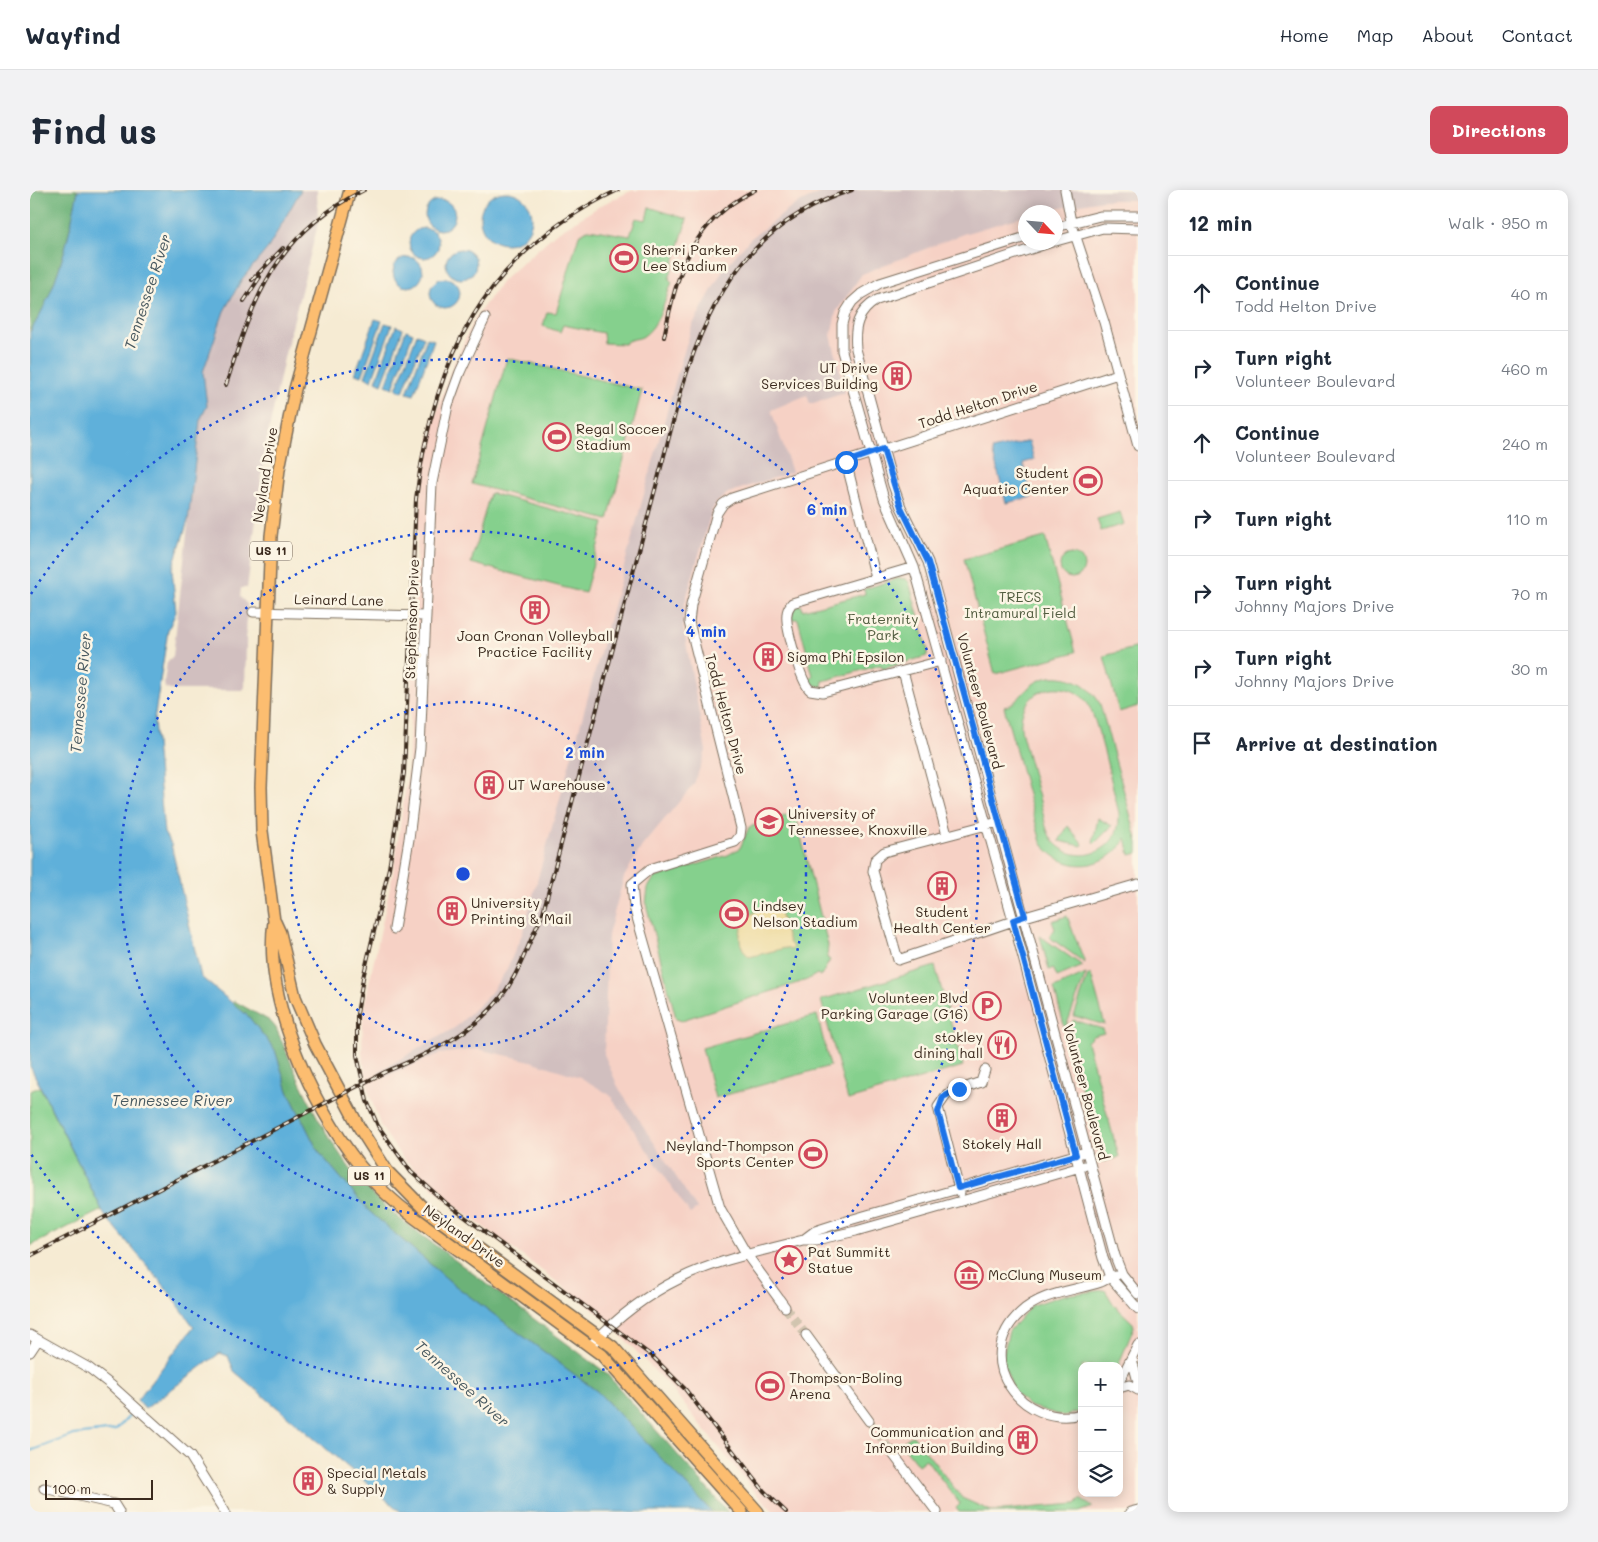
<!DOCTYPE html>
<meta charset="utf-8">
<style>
body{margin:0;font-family:Mali,sans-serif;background:#f2f2f3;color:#1f2937}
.controls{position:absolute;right:15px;bottom:15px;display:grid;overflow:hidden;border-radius:10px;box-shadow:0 2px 12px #0003}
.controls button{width:45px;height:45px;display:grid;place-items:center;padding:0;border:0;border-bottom:1px solid #e0e1e3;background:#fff;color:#1f2937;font:25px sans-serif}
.compass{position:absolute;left:988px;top:15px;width:45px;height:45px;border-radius:50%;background:#fff;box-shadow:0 2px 12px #0003;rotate:116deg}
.scale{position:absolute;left:15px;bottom:12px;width:108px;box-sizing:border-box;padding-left:5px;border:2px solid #3b2a1e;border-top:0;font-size:14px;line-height:18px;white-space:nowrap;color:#3b2a1e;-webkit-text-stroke:4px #fcf5e5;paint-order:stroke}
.stop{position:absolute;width:15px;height:15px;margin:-11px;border:4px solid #1a73e8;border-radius:50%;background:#fff}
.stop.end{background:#1a73e8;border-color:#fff;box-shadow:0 1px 5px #0008}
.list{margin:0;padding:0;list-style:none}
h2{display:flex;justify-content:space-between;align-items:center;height:65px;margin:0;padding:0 20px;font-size:21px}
h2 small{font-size:16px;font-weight:400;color:#747a83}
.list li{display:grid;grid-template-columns:32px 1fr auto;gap:15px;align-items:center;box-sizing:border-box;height:75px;padding:0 20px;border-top:1px solid #e0e1e3}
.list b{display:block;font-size:19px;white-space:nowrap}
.list p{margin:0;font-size:16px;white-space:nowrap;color:#747a83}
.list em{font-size:16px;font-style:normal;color:#747a83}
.icon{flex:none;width:28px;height:28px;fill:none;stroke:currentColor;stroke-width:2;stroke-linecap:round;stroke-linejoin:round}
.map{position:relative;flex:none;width:1108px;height:1322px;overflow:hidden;border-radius:10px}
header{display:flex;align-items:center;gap:30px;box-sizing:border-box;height:70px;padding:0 25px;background:#fff;border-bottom:1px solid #e0e1e3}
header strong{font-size:24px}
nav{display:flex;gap:28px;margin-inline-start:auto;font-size:18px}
.intro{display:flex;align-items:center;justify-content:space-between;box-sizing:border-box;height:120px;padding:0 30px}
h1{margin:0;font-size:35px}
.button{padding:12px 22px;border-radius:10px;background:#d1495b;color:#fff;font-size:18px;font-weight:700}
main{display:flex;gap:30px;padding:0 30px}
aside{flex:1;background:#fff;border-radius:10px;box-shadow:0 2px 12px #0003}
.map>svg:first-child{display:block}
</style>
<header>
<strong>Wayfind</strong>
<nav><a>Home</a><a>Map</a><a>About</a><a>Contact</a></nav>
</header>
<div class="intro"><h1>Find us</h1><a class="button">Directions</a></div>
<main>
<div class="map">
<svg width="1108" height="1322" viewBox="0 0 1108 1322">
<rect width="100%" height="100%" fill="#fcf5e5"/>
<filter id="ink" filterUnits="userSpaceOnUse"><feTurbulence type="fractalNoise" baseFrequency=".02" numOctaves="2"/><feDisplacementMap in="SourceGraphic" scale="10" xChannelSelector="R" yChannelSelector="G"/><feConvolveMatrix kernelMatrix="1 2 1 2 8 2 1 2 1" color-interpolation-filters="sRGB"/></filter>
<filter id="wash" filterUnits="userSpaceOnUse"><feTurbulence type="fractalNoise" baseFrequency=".0096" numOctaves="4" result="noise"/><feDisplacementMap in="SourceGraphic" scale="20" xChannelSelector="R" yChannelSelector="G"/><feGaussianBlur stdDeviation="1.12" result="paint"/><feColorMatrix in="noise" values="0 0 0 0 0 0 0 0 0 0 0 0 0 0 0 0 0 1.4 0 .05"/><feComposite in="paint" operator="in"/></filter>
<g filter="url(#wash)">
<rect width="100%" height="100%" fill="#f6ebd3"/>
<!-- built -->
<path fill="#f6d1c5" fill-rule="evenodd" d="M603 0H1108V1322H744L724 1301 640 1197 574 1127 412 1006 371 966 351 937 339 903 332 864 333 821 363 683 378 582 388 329 402 237 419 184 445 128 473 90 525 44 573 14ZM996 22H1026V52H996ZM1052 1176H1089V1303H1052Z"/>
<!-- industrial -->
<path fill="#d1bfbf" d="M271 0H287L288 34 254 168 236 254 217 398H211L210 407 217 414 215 497 213 500H140L135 498 134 492 137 472 143 466 170 230 177 216 173 182 194 121 212 89 238 58Z
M796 0H1108V10H1072L1009 22H996L995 26 933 44 832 84 806 122 801 145 815 203 780 214 777 205 741 220 762 282 698 303 687 312 682 320 654 416 653 436 676 561 664 594 612 656 594 687 578 745 574 864 589 899 667 1019 660 1024 580 905 550 887 501 871 448 859 409 864 351 888 348 882 426 837 459 805 476 781 493 742 647 185 662 136 693 80 720 49 765 15Z"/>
<!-- green -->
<path fill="#85d08d" stroke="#607d56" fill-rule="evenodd" d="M619 17 657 29 639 89 642 92C635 109 629 137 612 147 605 150 600 148 594 154L574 153 573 143 533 135 530 142 513 136 517 122 526 123 549 45 559 39 600 46 606 28 616 30Z
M477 168 612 200 578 330 442 294Z
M460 303 574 333 555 403 441 373Z
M1090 322 1094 334 1071 341 1067 329Z
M1015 347 1046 462 965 484 934 369Z
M1030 376a12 12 0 1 1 24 0a12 12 0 1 1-24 0Z
M870 388 876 389 879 392 898 460 897 466 853 479 851 475 793 491 792 497 780 494 778 489 783 486 768 429H761L764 417 771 415 773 420 835 404 834 399Z
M1108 457V516L1089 522 1074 466Z
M1020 487C1042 485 1060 495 1070 514L1108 653V663L1100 665 1096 648C1076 682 1032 684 1011 652L974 517C993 512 994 492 1020 487ZM1022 498C1035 497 1047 500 1056 511 1068 527 1083 600 1089 623 1090 638 1085 651 1072 659 1055 670 1032 665 1021 648 1015 639 1014 626 1011 615 1005 592 998 568 992 544 987 522 999 502 1022 498Z
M765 623 798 755 797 768 800 770 791 786 787 784 777 790 652 830 646 828 616 714 618 698 624 688 698 665 710 658 719 637Z
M1068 628 1082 636 1065 653 1063 652Z
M1038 636 1053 654 1052 656 1029 651Z
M1037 726 1055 773 1019 747 1025 739 1022 731Z
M1010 746 1053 776 1027 787 1023 778 1019 780Z
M905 776 933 876 818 910 791 810Z
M1056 784 1035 839 1024 798Z
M1058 785H1061L1075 835 1044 826Z
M787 825 800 876 685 908 672 858Z
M1043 830 1073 839 1074 843 1063 846 1057 852 1089 967 1072 972 1037 846Z
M10 897 72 1020 0 1056V901Z
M1075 1100 1084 1115 1103 1133 1104 1137 1088 1176H1052V1221L1033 1226 999 1216 985 1203 972 1170 979 1141 1002 1115 1034 1105Z
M883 1245 932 1308 961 1321 1046 1314 1050 1309 1063 1317 1049 1322H929L926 1318 930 1314 896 1269 888 1275 871 1253Z"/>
<!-- forest -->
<path fill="#6cb278" stroke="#546e4b" d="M0 0H48C38 51 28 97 0 142Z
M204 811 240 831 246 838C272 898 298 960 345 1007 354 1016 364 1024 374 1032L575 1182 698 1322H682L568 1202 423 1094 339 1021 288 961 258 901 245 860 218 826 203 814Z"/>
<!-- sand -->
<path fill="#eeda9e" stroke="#94825e" d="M744 715 748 716 759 752 763 757 761 760 755 758 719 767C697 745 718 718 744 715Z"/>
<!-- water -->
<path fill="#5fb0da" stroke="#4d6d7c" d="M48 0H271L238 58 212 89 194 121 173 182 177 216 170 230 158 331 142 379 146 422 138 440 124 530 134 643 141 654 171 787 218 826 245 860 258 901 288 961 339 1021 423 1094 568 1202 682 1322H371L204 1181 198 1166 190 1163 115 1219 107 1210 164 1137 136 1098 75 1026 0 876V142C28 97 38 51 48 0Z
M450 28a26 26 0 1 1 52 0a26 26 0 1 1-52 0Z
M395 25a15 15 0 1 1 30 0a15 15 0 1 1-30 0Z
M379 53a15 15 0 1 1 30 0a15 15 0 1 1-30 0Z
M416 74a15 15 0 1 1 30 0a15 15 0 1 1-30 0Z
M363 82a15 15 0 1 1 30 0a15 15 0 1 1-30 0Z
M400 103a15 15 0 1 1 30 0a15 15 0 1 1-30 0Z
M345 129 352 131 332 186 325 184Z
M355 133 362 135 342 190 335 187Z
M366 136 373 139 352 194 346 191Z
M376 140 383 143 363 198 356 195Z
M387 144 394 147 373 202 366 199Z
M397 148 404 150 384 205 377 203Z
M999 251 1004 270 993 273 1002 307 976 313 962 260Z"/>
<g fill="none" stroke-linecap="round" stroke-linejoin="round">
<!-- stream -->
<path stroke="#5fb0da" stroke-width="2" d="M0 1261 44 1245 86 1240 103 1222"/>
</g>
</g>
<g filter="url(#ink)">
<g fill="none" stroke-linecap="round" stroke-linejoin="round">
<!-- minor-tunnel -->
<path stroke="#d1c4af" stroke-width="9" stroke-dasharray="9 4.5" stroke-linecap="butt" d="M755 1117 776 1145
M839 1231 860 1260"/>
<defs>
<path id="minor" d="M1035 0 1041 32 1074 132 1108 256
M1026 37 1070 26H1108
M996 47 850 93 831 104 822 112 815 123 812 134V161L854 309 884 377 983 730 1073 1068 1080 1087 1108 1119
M1026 51 1073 38 1108 39
M1022 52 847 110C827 122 824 137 826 159L863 295 871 317 898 372 1085 1066 1092 1084 1108 1104
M816 272 846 388
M884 377 762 413C760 416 757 419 757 424 755 436 771 492 780 500L793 502 911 471
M223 422 395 426
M873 481 917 645
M968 632 854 662 845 670 843 681 868 770 995 727 1108 694
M364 739 379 649 390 558 402 293 418 215 430 182 455 128
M930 1003 908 917 917 904 951 892 955 880
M773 1050 785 1041 813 1032 1052 963
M755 1117 717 1065 690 1018 604 717 602 694 620 679 705 652 710 646 711 638 659 432 661 415 687 323 693 314 702 308 1088 184
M0 1145 59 1178 81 1195 160 1266 195 1322
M776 1145 839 1231
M560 1156C585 1130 616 1105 649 1089 687 1070 732 1061 773 1050H786L826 1041 1054 976
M0 1162 8 1150
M1102 1169 1108 1192
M1089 1192 1108 1155
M1089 1198 1099 1195 1108 1200
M1052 1224C991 1240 941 1168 990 1123 1012 1102 1044 1101 1071 1092 1076 1090 1079 1087 1085 1086
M860 1260 907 1322
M14 1298 84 1314 89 1322
M1100 1322 1108 1320"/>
<path id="major" d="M320 0 265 199 249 279 241 346 231 597 232 641 244 731C233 810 282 915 330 976 346 996 365 1013 385 1028L572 1165 712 1322
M245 732 250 743 265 807 285 854 329 937 357 981 393 1018 583 1157 728 1322"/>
</defs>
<!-- minor casing -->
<use href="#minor" stroke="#7c6e5d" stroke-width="11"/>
<!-- major casing -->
<use href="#major" stroke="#7c6e5d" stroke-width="14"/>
<!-- minor -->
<use href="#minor" stroke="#fff" stroke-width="9"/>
<!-- major -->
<use href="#major" stroke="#fcbd6f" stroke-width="11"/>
<defs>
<path id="rail" d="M588 0C455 63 403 168 386 309L374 583 359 678 333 788 327 824V865L337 911 348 936 381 982 416 1013 622 1166 655 1199 734 1301 756 1322
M222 90 253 58
M214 111 230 87
M634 147C647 82 661 32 725 0
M196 195C224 106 246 44 334 0
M0 1066 355 882C405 861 459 837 485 785 495 766 502 745 512 726L652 198C680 104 724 31 822 0"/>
</defs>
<!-- rail casing -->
<use href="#rail" stroke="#3b2a1e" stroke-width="4"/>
<!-- rail -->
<use href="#rail" stroke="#fcf5e5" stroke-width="2" stroke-dasharray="5.5" stroke-linecap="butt"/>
</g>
</g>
<g fill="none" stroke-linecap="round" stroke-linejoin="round" filter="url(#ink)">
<!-- route -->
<path stroke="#1a73e8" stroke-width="6" d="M816 272 853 259 871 317 898 372 995 726 983 730 1046 965 928 998 908 922 913 907 929 899"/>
</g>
<!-- distance rings -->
<g fill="none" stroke="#1d4ed8" stroke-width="2.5" stroke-dasharray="2.5 5">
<circle cx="433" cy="684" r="172"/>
<circle cx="433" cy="684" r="343"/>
<path d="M1 404A515 515 0 1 1 1 964"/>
</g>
<!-- icons -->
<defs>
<symbol id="stadium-ring" viewBox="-11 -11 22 22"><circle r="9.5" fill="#fcf5e5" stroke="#d1495b" stroke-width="1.5"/><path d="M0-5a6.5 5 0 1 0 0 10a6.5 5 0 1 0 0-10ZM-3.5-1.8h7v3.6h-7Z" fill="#d1495b"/></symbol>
<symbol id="building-ring" viewBox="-11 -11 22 22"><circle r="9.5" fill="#fcf5e5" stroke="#d1495b" stroke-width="1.5"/><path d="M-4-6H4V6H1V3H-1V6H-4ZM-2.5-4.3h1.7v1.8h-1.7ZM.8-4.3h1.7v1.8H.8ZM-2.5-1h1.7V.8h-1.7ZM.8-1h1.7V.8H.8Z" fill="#d1495b"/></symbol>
<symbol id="university-ring" viewBox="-11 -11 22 22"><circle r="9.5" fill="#fcf5e5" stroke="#d1495b" stroke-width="1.5"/><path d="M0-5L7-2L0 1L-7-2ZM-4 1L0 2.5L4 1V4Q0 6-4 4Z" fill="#d1495b"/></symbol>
<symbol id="parking-ring" viewBox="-11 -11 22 22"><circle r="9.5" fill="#fcf5e5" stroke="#d1495b" stroke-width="1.5"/><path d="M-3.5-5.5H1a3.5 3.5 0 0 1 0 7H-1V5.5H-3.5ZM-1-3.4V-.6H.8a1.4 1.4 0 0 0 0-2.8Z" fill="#d1495b"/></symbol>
<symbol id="restaurant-ring" viewBox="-11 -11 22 22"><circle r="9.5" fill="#fcf5e5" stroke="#d1495b" stroke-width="1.5"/><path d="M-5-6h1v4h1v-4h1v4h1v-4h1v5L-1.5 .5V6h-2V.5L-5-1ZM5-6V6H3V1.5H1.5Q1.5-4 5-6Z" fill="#d1495b"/></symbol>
<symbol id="sight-ring" viewBox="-11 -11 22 22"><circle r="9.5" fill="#fcf5e5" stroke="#d1495b" stroke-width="1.5"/><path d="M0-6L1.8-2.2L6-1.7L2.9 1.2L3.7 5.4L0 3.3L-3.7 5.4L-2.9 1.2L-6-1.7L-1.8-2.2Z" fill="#d1495b"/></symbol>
<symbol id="museum-ring" viewBox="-11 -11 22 22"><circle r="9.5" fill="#fcf5e5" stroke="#d1495b" stroke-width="1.5"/><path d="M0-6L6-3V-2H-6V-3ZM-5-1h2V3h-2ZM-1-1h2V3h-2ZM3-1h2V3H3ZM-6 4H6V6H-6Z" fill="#d1495b"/></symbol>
</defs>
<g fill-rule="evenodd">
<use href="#stadium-ring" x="578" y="52" width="32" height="32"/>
<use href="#building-ring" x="851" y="170" width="32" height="32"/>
<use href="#stadium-ring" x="511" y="231" width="32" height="32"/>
<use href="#stadium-ring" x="1042" y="275" width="32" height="32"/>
<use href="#building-ring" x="489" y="404" width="32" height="32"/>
<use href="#building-ring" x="722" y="451" width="32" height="32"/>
<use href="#building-ring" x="443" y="579" width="32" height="32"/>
<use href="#university-ring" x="723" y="616" width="32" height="32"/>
<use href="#building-ring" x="896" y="680" width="32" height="32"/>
<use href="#building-ring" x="406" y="705" width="32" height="32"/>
<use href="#stadium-ring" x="688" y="708" width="32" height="32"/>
<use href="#parking-ring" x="941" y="800" width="32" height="32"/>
<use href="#restaurant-ring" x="956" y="839" width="32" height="32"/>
<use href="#building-ring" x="956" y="912" width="32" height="32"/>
<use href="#stadium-ring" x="767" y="948" width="32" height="32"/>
<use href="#sight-ring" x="743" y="1054" width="32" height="32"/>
<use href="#museum-ring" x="923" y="1069" width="32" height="32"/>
<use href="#stadium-ring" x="724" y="1180" width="32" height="32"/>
<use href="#building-ring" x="977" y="1234" width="32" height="32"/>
<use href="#building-ring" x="262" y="1275" width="32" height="32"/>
</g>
<g text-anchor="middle" stroke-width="5" stroke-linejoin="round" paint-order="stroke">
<!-- shield labels -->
<g fill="#fcf5e5" stroke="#75675a" stroke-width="1">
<rect x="220" y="351.5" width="42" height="19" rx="4"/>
<rect x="318" y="976.5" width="42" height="19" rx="4"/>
</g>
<g font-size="12" font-weight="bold" fill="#3b2a1e">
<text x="241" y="365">US 11</text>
<text x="339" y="990">US 11</text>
</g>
<!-- poi labels -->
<g font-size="14" fill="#3b2a1e" stroke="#fcf5e5" text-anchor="start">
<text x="613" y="65">Sherri Parker<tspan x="613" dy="16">Lee Stadium</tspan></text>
<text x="848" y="183" text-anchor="end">UT Drive<tspan x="848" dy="16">Services Building</tspan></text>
<text x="546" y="244">Regal Soccer<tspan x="546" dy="16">Stadium</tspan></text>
<text x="1039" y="288" text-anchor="end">Student<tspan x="1039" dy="16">Aquatic Center</tspan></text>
<text x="505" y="451" text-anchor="middle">Joan Cronan Volleyball<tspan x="505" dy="16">Practice Facility</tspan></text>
<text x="757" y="472">Sigma Phi Epsilon</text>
<text x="478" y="600">UT Warehouse</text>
<text x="758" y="629">University of<tspan x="758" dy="16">Tennessee, Knoxville</tspan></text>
<text x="441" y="718">University<tspan x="441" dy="16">Printing &amp; Mail</tspan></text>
<text x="723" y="721">Lindsey<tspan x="723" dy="16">Nelson Stadium</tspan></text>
<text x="912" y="727" text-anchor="middle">Student<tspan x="912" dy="16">Health Center</tspan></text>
<text x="938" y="813" text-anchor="end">Volunteer Blvd<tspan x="938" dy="16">Parking Garage (G16)</tspan></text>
<text x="953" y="852" text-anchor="end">stokley<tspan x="953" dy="16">dining hall</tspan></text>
<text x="972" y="959" text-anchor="middle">Stokely Hall</text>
<text x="764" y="961" text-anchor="end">Neyland-Thompson<tspan x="764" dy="16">Sports Center</tspan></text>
<text x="778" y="1067">Pat Summitt<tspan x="778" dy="16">Statue</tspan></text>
<text x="958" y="1090">McClung Museum</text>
<text x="759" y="1193">Thompson-Boling<tspan x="759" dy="16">Arena</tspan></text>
<text x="974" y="1247" text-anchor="end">Communication and<tspan x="974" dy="16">Information Building</tspan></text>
<text x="297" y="1288">Special Metals<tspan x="297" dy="16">&amp; Supply</tspan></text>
</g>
<!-- street labels -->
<g font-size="14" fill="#3b2a1e" stroke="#fcf5e5">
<text transform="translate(948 215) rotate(-18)" y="5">Todd Helton Drive</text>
<text transform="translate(235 285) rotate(-81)" y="5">Neyland Drive</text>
<text transform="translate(309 410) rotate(1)" y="5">Leinard Lane</text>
<text transform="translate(382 429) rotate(-88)" y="5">Stephenson Drive</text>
<text transform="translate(950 511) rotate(75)" y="5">Volunteer Boulevard</text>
<text transform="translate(696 524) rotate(75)" y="5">Todd Helton Drive</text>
<text transform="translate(1056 902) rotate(75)" y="5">Volunteer Boulevard</text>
<text transform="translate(434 1046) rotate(36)" y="5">Neyland Drive</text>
</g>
<!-- park labels -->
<g font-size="14" fill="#515c3f" stroke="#fcf5e5">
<text x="990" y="412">TRECS<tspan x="990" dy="16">Intramural Field</tspan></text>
<text x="853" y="434">Fraternity<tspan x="853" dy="16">Park</tspan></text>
</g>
<!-- water labels -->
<g font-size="15" font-style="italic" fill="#485960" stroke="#fcf5e5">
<text transform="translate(118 102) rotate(-72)" y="5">Tennessee River</text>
<text transform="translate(51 503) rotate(-85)" y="5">Tennessee River</text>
<text x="142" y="916">Tennessee River</text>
<text transform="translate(432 1194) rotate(42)" y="5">Tennessee River</text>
</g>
</g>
<circle cx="433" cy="684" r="8" fill="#1d4ed8" stroke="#fcf5e5" stroke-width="2.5"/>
<g font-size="15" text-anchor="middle" font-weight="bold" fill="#1d4ed8" stroke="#fcf5e5" stroke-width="5" stroke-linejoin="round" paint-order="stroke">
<text x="797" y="325">6 min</text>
<text x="676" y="447">4 min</text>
<text x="555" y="568">2 min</text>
</g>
</svg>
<div class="controls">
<button>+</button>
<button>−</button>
<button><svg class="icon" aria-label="layers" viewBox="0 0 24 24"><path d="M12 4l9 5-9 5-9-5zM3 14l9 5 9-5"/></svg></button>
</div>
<svg class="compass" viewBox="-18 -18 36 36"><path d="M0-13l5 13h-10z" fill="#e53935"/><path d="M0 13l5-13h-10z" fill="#747a83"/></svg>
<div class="scale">100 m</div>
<div class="stop" style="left:816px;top:272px"></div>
<div class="stop end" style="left:929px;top:899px"></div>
</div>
<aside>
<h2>12 min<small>Walk · 950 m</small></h2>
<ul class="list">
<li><svg class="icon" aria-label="ahead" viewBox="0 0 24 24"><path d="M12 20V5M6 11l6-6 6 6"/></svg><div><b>Continue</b><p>Todd Helton Drive</p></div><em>40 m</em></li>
<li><svg class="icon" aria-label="right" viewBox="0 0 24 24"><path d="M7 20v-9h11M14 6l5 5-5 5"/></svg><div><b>Turn right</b><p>Volunteer Boulevard</p></div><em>460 m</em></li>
<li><svg class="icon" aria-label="ahead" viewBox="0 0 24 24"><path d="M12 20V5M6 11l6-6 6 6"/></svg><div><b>Continue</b><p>Volunteer Boulevard</p></div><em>240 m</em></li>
<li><svg class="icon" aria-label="right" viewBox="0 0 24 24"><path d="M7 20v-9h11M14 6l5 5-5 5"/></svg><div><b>Turn right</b></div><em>110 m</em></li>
<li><svg class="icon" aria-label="right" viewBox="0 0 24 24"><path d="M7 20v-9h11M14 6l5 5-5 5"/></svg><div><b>Turn right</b><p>Johnny Majors Drive</p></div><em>70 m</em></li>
<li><svg class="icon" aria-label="right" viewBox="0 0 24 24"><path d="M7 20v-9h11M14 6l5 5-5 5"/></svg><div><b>Turn right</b><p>Johnny Majors Drive</p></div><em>30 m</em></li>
<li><svg class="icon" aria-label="arrive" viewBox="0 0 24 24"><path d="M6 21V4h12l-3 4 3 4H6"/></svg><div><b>Arrive at destination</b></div></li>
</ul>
</aside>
</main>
